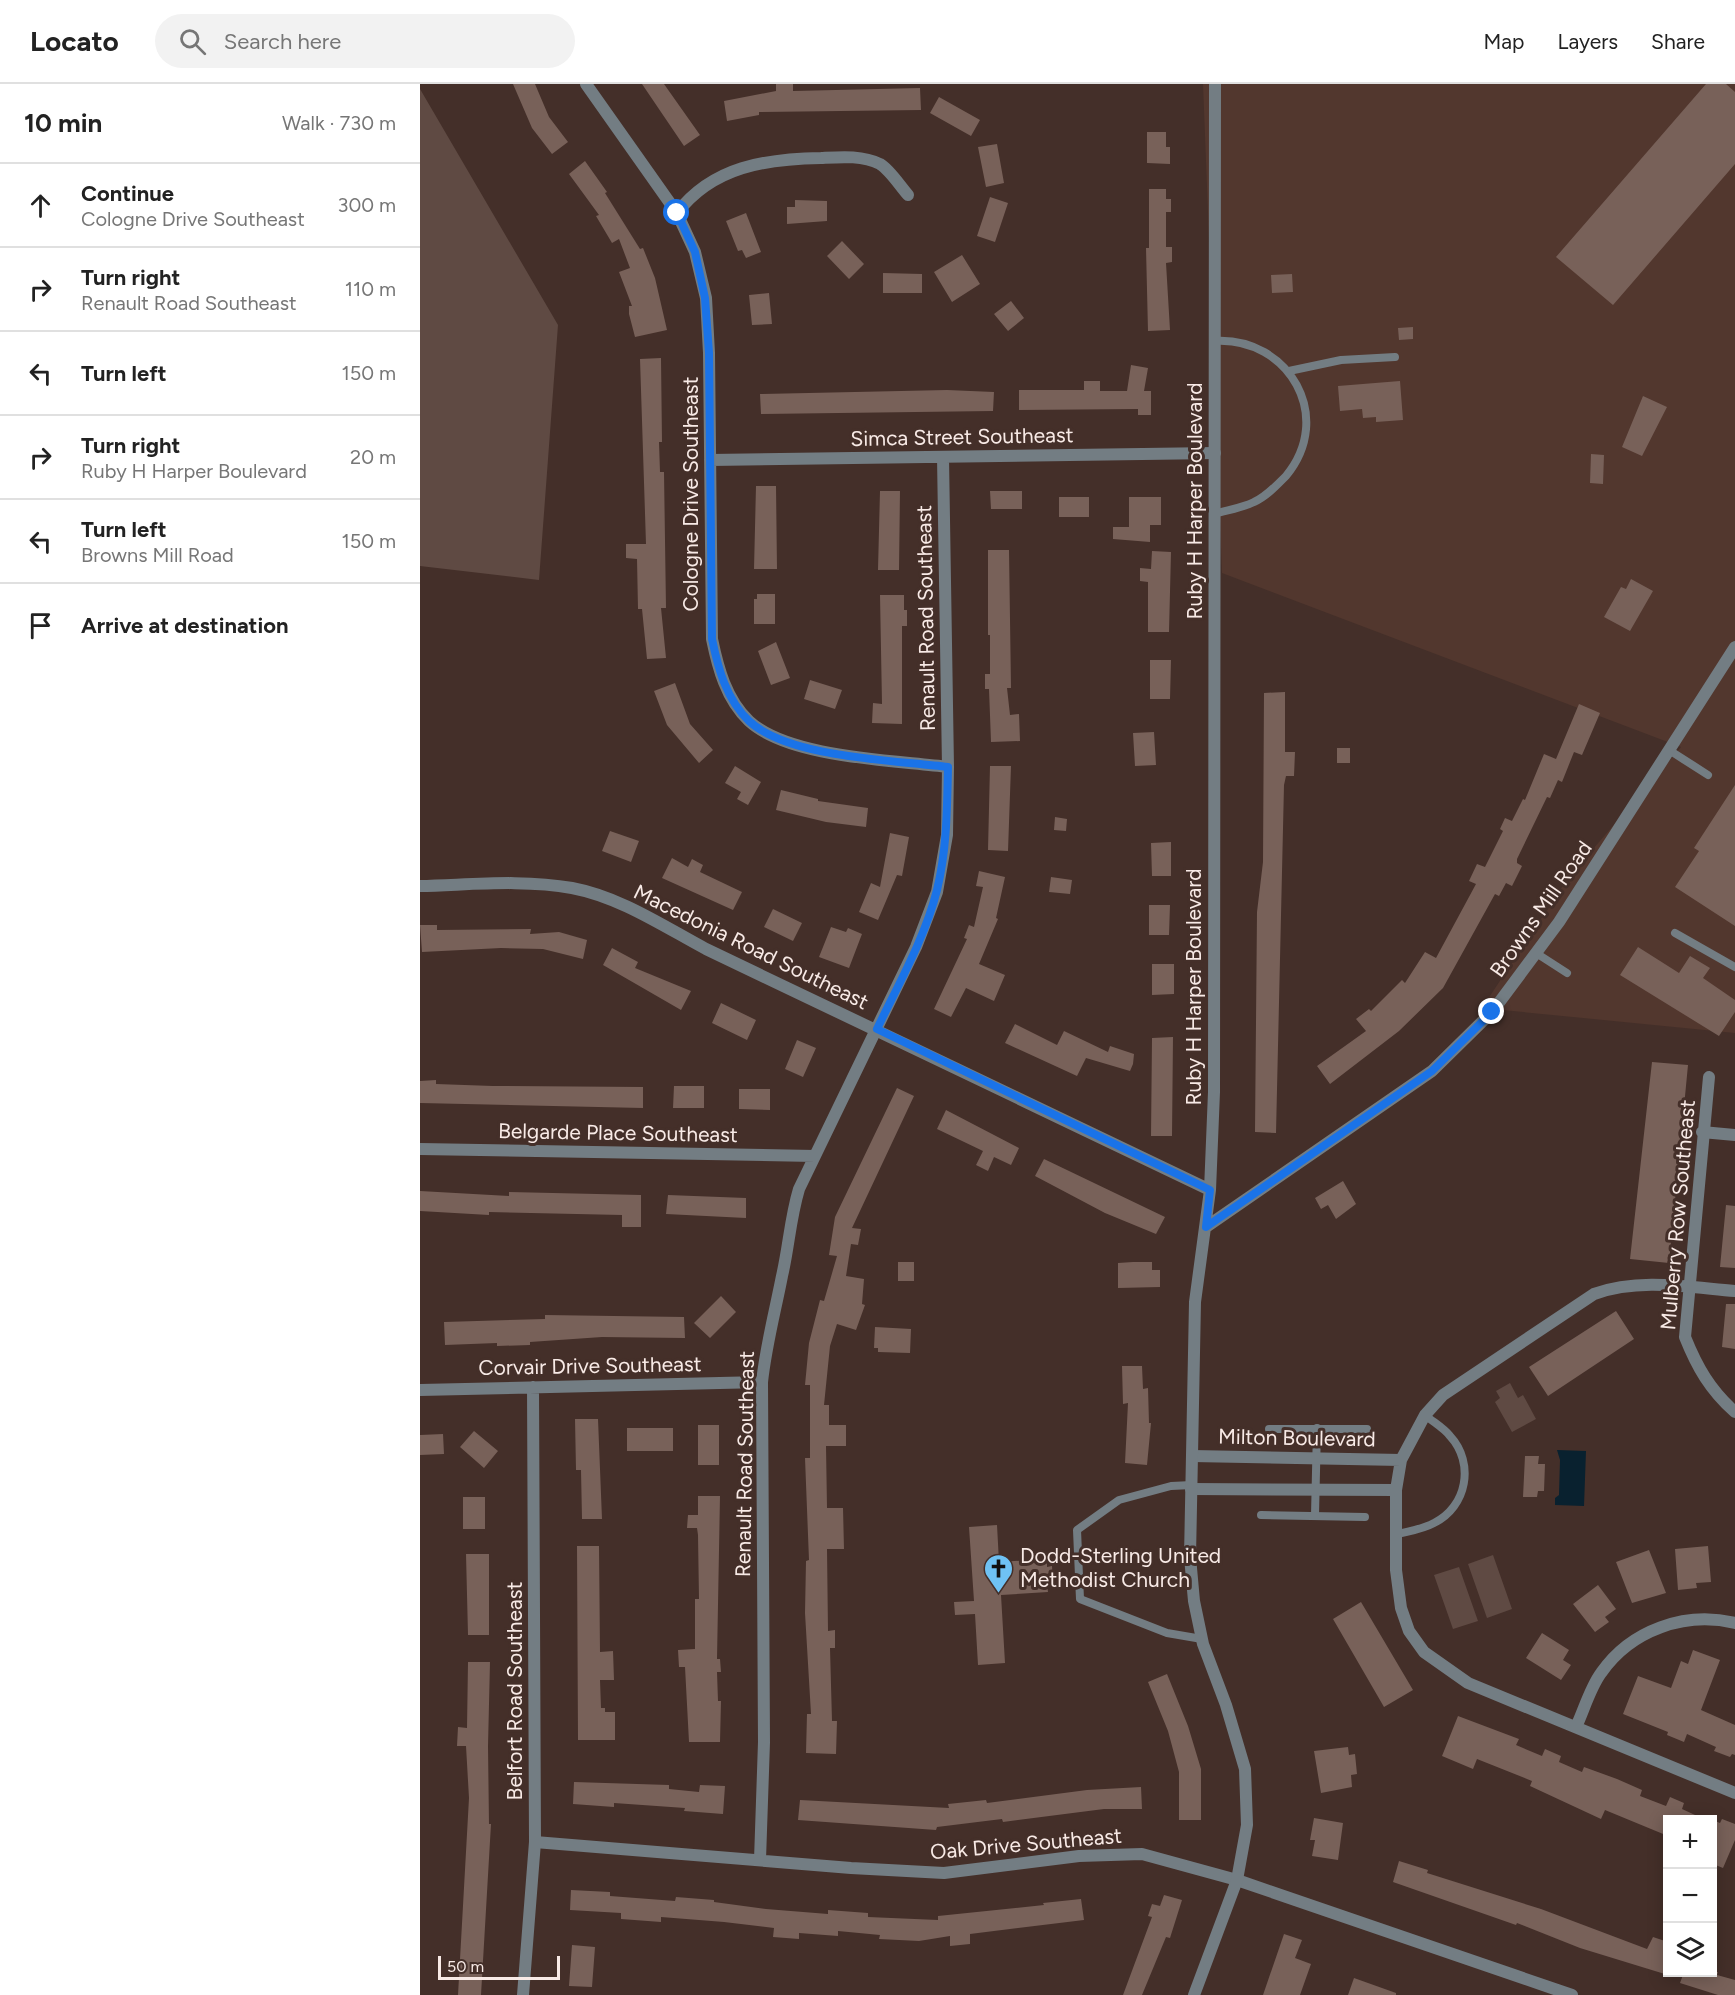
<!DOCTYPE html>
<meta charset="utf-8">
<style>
body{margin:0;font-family:Figtree,sans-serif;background:#f2f2f2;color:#222}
.controls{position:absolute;right:18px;bottom:18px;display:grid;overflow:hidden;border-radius:0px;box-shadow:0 3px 15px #0003}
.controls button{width:54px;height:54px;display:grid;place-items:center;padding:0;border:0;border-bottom:2px solid #e0e0e0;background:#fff;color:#222;font:30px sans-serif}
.scale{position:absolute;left:18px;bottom:15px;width:122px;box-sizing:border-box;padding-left:6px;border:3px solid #f8eae6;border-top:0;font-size:16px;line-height:21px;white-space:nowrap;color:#f8eae6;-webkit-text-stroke:4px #442f29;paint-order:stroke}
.stop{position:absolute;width:18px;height:18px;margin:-14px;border:4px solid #1a73e8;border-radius:50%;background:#fff}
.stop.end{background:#1a73e8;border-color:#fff;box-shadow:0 2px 6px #0008}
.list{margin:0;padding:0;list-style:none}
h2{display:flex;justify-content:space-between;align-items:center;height:78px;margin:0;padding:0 24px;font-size:26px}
h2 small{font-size:20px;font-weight:400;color:#767676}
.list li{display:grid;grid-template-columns:39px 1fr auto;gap:18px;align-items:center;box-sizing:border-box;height:84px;padding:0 24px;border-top:2px solid #e0e0e0}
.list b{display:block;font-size:22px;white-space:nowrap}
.list p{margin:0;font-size:20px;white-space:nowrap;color:#767676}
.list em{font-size:20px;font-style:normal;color:#767676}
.icon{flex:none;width:33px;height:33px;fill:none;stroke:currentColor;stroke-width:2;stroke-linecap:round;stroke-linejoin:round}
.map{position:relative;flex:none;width:1315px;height:1911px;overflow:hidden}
header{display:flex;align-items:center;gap:36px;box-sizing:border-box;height:84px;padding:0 30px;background:#fff;border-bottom:2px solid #e0e0e0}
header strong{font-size:28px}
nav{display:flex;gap:33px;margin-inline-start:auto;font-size:21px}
.search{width:420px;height:54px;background:#f2f2f2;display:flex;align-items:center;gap:15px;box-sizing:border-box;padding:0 21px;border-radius:33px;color:#767676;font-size:22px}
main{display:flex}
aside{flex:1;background:#fff}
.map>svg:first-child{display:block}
</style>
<header>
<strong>Locato</strong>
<div class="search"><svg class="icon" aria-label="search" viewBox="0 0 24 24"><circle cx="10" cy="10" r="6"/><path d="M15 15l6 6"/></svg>Search here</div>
<nav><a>Map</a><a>Layers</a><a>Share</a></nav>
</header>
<main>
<aside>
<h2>10 min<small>Walk · 730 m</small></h2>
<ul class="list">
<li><svg class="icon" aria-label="ahead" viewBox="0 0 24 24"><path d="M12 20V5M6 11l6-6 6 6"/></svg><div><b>Continue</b><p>Cologne Drive Southeast</p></div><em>300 m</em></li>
<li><svg class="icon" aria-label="right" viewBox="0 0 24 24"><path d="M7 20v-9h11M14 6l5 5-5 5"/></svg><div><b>Turn right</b><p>Renault Road Southeast</p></div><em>110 m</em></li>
<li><svg class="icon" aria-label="left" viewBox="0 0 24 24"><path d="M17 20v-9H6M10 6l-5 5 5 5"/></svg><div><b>Turn left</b></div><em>150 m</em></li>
<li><svg class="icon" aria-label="right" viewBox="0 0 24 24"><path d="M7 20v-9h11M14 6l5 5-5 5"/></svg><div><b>Turn right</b><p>Ruby H Harper Boulevard</p></div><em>20 m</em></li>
<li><svg class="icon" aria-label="left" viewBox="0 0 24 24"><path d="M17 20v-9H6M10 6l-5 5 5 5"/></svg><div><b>Turn left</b><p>Browns Mill Road</p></div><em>150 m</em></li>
<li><svg class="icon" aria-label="arrive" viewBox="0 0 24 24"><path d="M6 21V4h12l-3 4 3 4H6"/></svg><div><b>Arrive at destination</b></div></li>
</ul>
</aside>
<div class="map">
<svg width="1315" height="1911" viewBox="0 0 1315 1911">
<rect width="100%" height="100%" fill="#442f29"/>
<!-- built -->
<path fill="#52372e" d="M783 0H1315V949L1062 924 1148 794 1261 663 802 489Z"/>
<!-- green -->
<path fill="#5f4a43" d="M0 5 138 241 119 496 0 482Z
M1090 1299 1098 1314 1103 1311 1116 1335 1092 1348 1075 1318 1080 1314 1076 1307Z
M1073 1471 1092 1525 1067 1534 1048 1480Z
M1039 1483 1058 1537 1033 1545 1014 1491Z"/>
<!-- water -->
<path fill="#09212f" d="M1137 1366 1166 1367 1164 1422 1135 1421V1414L1139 1411 1140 1376Z"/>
<!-- building -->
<path fill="#786159" d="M93 0H115L129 33 148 58 132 70 112 44Z
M222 0H244L280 51 264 62Z
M356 0H373V7L500 4 501 26 339 28V31L307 37 304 17 356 7Z
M1286 0H1306L1315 8V80L1193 221 1136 173Z
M519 13 560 36 551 52 510 29Z
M727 48H746V63H750V80L727 79Z
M577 60 584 99 566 103 558 63Z
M165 77 187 108 185 109 220 165 223 164 235 194 247 246 215 253 209 230V222H212L199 188 210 184 199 155 192 159 176 132 179 131 149 90Z
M729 105H746V115H751V128H746V163H752V178L746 179 750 246 728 247 726 164H729Z
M570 113 588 119 575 158 557 152Z
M375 116 407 117V137L367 140V123H375Z
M326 129 341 168 326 174 322 166 318 167 306 137Z
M422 157 444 180 429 195 407 172Z
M542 171 560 200 532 218 514 188Z
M463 189 502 190V209H463Z
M872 190 873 208 852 209 851 191Z
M349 209 352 240 332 241 329 211Z
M591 217 604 234 588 247 574 230Z
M993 243V255L979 256 978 244Z
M241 274 242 358H239L240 388H244L246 524H241L246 574 227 575 222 525H218L217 475 206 474V460H226L220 275Z
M711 281 728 284 724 307H731V331H718V325L599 326V306H664V297H680V307H707Z
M980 297 983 336 956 338V333L943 334 942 325 920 327 918 302Z
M527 306 574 308 573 327 341 330 340 310Z
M1223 312 1247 323 1222 372 1202 363Z
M1171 370 1184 371 1183 400 1170 399Z
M336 402H356L357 485H334Z
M460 407H480L479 486H458Z
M570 407H602V425H571Z
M639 413H669V433H639Z
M709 413H741V441H730V458L693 455V443H709Z
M568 466H589L591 604H587L590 631 599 630 600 657 571 658 569 605H565V590H570V551H568Z
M732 467 751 468 749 548H728V498L720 497V484L731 485Z
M1211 495 1233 507 1210 547 1184 533 1201 503 1206 505Z
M337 510H355V540H334V515H337Z
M460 511H484V526H487V542H482V640L452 639 453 619 462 620Z
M356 558 370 594 351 601 338 567Z
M730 576H751L750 615H730Z
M390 596 422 606 415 625 384 615Z
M255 599 270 640 293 666 279 679 247 641 234 607Z
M865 608V668H875L874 692H866L864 701 856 1049 835 1048 837 828 843 778 844 609Z
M1159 620 1180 629 1162 671 1154 668 1142 698 1138 696 1130 714 1127 713 1097 775V779L1102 782 1092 802 1086 799 1079 812 1075 810 1023 904 979 947 910 1000 897 982 946 947 936 935 949 925 951 927 982 896 985 899 1005 868 1016 874 1056 800 1049 797 1057 780 1065 783 1083 747 1080 745 1085 734 1092 737 1103 715 1105 716 1124 670 1136 675Z
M734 648 736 681 715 682 713 649Z
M917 664H930V679H917Z
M315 682 341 698 328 721 317 715 321 708 305 699Z
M570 682H591L588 767 568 766Z
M1315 701V842L1255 803 1279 767 1274 764Z
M361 706 398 715V717L448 724 446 743 406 738 356 726Z
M635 733 647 735 646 747 634 746Z
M190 747 219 757 211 778 182 767Z
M470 749 489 753 482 792 477 791 458 836 439 828 451 799 460 803Z
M751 758V792H732L731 759Z
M252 774 268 783 272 775 283 781 280 788 322 808 313 826 242 794Z
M559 787 585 793 576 834 578 835 559 880 585 891 574 917 546 904 531 933 514 925 547 855 544 854 549 841 554 843 563 803 556 802Z
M631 793 652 796 650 810 629 808Z
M729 821H750L749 851H729Z
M353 825 382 839 373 857 344 843Z
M0 841H17V846L111 845 110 850 139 848 167 856 163 875 123 865 81 864 2 868Z
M411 843 426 848 428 844 442 850 429 884 399 873Z
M1218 863 1259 889 1270 872 1290 884 1283 894 1315 916V928L1299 952 1200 891Z
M192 864 218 878 215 884 271 907 261 926 183 881Z
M732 880H754V910L732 911Z
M301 919 336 936 327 956 292 939Z
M595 940 637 961 644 947 688 968 690 962 714 970 713 980 710 987 666 974 657 992 585 959Z
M753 953 752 1052H731L732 954Z
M377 956 396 964 383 993 365 985Z
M1232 978 1268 981 1249 1179 1210 1175Z
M16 996V1000L73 1002 223 1003V1024L0 1019V997Z
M254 1002H284V1024H253Z
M477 1004 494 1012 432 1144 441 1145 438 1161 431 1160 426 1192 444 1195 442 1220 445 1221 436 1246 417 1240 410 1262 404 1321H409V1341H426V1362H406L407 1424H423L424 1465H407L408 1547 415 1546V1564H410L412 1637H417L416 1670 386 1669 387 1630H391L385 1529 386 1477 389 1476 385 1374H390V1301H385L389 1259 400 1216 404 1217 417 1172 409 1171 415 1133Z
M319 1005H350V1026L319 1025Z
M526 1026 599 1064 591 1081 574 1073 568 1087 556 1081 563 1067 517 1045Z
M624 1075 745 1133 736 1150 685 1129 615 1092Z
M923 1097 936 1120 916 1135 908 1121 901 1125 895 1114Z
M0 1107 89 1112V1108L221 1111V1143H202V1131L69 1128V1131L0 1127Z
M248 1111 326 1114V1134L246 1130Z
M1306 1121 1315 1122V1184L1300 1183Z
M478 1178H494V1197H478Z
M713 1178H732V1186H740V1203L698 1204V1179Z
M301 1212 316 1228 290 1254 274 1239Z
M1306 1220H1315V1265L1302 1263Z
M1196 1227 1214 1255 1128 1312 1109 1283Z
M125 1231 264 1233 265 1254 182 1253 110 1258V1261L77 1262V1259L25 1261 24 1238 125 1235Z
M455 1243 491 1245 490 1269 458 1268V1264H454Z
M702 1282H722L723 1305 728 1304 729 1339H731L727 1381 705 1379 708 1319 703 1320Z
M155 1335H178L182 1435H162L161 1386H156Z
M278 1341H299V1381H278Z
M207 1344H253V1367H207Z
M54 1347 78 1367 64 1384 40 1363Z
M23 1350 24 1370 0 1371V1351Z
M1105 1372H1119L1118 1380H1125L1124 1407H1118L1117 1413H1103Z
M278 1412H300L297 1575H300L301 1588H297L298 1617H301L300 1658H269L265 1583H259L258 1566 275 1565V1515H279L278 1451 277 1444H267L268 1431H278Z
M43 1413H65V1445H43Z
M577 1441 579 1478 627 1475V1483L632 1482 633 1501H627L628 1508 581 1511 585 1579 558 1581 555 1530 535 1531 534 1518 554 1517 549 1443Z
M157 1462H179L180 1568 193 1567 194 1596H180L181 1624H185V1628H195V1656H158Z
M1288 1462 1291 1498 1276 1499 1277 1504 1258 1506 1255 1465Z
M1229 1466 1246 1509 1212 1519 1196 1478Z
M46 1470H69V1551H48Z
M1178 1501 1196 1525 1185 1533 1189 1538 1175 1548 1153 1520Z
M941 1518 993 1606 964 1623 913 1535Z
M1122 1549 1149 1566 1143 1576 1151 1581 1141 1596 1106 1574Z
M1273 1566 1300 1576 1281 1626 1315 1641V1671L1312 1670 1310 1673 1294 1667 1296 1663 1267 1650 1264 1658 1247 1651 1248 1648 1203 1630 1218 1592 1251 1604 1261 1577 1268 1580Z
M48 1578H70L68 1662 69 1740H71L61 1911H38L49 1714 46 1662H37L38 1643 47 1644Z
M747 1590 768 1642 781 1685V1736H759V1688L748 1647 728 1598Z
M1038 1632 1099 1655 1096 1661 1122 1672 1125 1665 1141 1672 1139 1678 1162 1688 1164 1683 1197 1695 1222 1706 1220 1712 1246 1722 1250 1713 1264 1719 1262 1725 1286 1736H1248V1752L1185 1726 1181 1735 1110 1702 1112 1697 1057 1675 1053 1685 1022 1672Z
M928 1663 929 1671 935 1670 937 1690 931 1691 932 1703 901 1709 894 1667Z
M154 1698 249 1701V1705L279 1708 280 1701 305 1702 303 1730 264 1727 265 1724 194 1719V1723L153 1720Z
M721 1703 722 1725H684L583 1738 582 1735 517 1743 516 1746 378 1736 380 1716 529 1724 528 1720 566 1716 567 1719 667 1706Z
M894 1734 923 1739 918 1776 892 1772 895 1756H890Z
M1302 1735 1315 1740V1756L1303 1784 1293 1780V1736L1300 1739Z
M979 1777 1008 1786 1007 1789 1121 1825 1227 1865 1233 1853 1248 1858V1891L1160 1864 1097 1839 1096 1841 973 1798Z
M151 1806 190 1808V1812L255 1817 256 1813 294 1816V1818L346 1825 408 1830V1826L448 1829V1833L518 1836V1832L624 1821 623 1819 661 1815 664 1836 550 1850V1860L530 1862V1852L499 1857 459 1855 460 1851 418 1847V1852L379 1849V1855L353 1853 354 1844 304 1838 241 1833V1838L201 1835V1829L150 1826Z
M744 1811 762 1816 750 1854 746 1853 722 1911H703L732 1833 728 1832 732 1820 740 1822Z
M864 1850 882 1856 875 1874 891 1880 880 1911H843Z
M152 1861 175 1863 172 1903 149 1902Z
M1264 1888H1298L1297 1891 1315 1896V1911H1298L1260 1899Z
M934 1894 976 1909V1911H928Z"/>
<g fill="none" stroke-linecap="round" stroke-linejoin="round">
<!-- service -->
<path stroke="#737d83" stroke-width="8" d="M869 287 921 276 975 273
M794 430C807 426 822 424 834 418 846 413 857 401 866 392 915 333 869 253 795 257
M1249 666 1288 691
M1255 849 1315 883
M1116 869 1147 889
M849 1345H947
M772 1401 751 1402 699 1416 657 1446 660 1515 747 1549 782 1555
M841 1431 945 1433
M895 1431 897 1344
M978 1450C990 1447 1003 1445 1014 1439 1047 1423 1055 1379 1030 1352 1024 1344 1013 1338 1005 1331"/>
<!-- minor -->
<path stroke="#737d83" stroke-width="12" d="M166 0 257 129 275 168 286 214 289 269 292 555C298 584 306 615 329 637 369 674 474 676 528 683
M257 129C293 82 346 75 401 74 420 73 442 71 460 80 470 86 480 102 488 111
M290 376 795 369
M1289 993 1265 1253C1277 1283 1290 1306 1315 1328
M1282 1048 1315 1051
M0 1065 395 1072
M1315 1207C1267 1203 1219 1194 1174 1210L1023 1311 1005 1331 981 1376 976 1406V1486L981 1524 989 1547 1004 1568 1048 1599 1315 1709
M0 1306 342 1298
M772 1372 981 1376
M771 1405 976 1406
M1156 1643C1164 1626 1170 1604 1181 1589 1211 1546 1265 1527 1315 1539
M115 1758 431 1784 524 1789 659 1772 722 1770 817 1796 1152 1911
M340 1776 344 1658 342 1298C346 1261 355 1228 362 1192 369 1162 370 1135 379 1105L496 863 517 808 527 751 528 683 523 373
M103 1911 115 1758 113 1303"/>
<!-- tertiary -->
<path stroke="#737d83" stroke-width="12" d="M0 802C49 801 103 795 152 804 200 813 243 842 286 865L790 1106
M786 1143 1012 987 1072 928 1139 838 1315 563
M774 1911 817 1796 827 1741 825 1685 806 1621 783 1560 774 1517 770 1473 775 1218 790 1106 794 1008 795 0"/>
</g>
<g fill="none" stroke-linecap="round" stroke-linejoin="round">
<!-- route -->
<path stroke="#1a73e8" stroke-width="8" d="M257 129 275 168 285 214 289 269 292 555C298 584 306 615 329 637 369 674 474 676 528 683 527 725 527 765 517 806 505 854 478 901 457 945L790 1106 786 1143 1012 987 1072 928"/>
</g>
<!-- icons -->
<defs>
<symbol id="church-pin" viewBox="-11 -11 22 30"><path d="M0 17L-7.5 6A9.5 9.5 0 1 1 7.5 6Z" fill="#6fc2f4" stroke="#442f29"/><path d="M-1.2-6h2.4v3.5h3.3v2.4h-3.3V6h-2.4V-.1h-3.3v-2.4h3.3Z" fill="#111"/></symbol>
</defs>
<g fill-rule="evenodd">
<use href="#church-pin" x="562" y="1468" width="33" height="45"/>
</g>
<g text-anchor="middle" stroke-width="6" stroke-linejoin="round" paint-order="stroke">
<!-- street labels -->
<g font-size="21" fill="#f8eae6" stroke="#442f29">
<text transform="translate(542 353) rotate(-1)" y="7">Simca Street Southeast</text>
<text transform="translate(271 410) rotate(-90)" y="7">Cologne Drive Southeast</text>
<text transform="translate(775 417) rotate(-90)" y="7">Ruby H Harper Boulevard</text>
<text transform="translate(506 534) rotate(-91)" y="7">Renault Road Southeast</text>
<text transform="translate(1121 825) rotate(-55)" y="7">Browns Mill Road</text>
<text transform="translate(331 863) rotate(26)" y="7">Macedonia Road Southeast</text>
<text transform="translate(774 903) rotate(-90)" y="7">Ruby H Harper Boulevard</text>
<text transform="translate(198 1049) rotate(1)" y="7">Belgarde Place Southeast</text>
<text transform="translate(1258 1131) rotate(-85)" y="7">Mulberry Row Southeast</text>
<text transform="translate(170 1282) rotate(-1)" y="7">Corvair Drive Southeast</text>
<text transform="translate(877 1354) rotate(1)" y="7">Milton Boulevard</text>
<text transform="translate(325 1380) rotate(-89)" y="7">Renault Road Southeast</text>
<text transform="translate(95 1607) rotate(-90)" y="7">Belfort Road Southeast</text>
<text transform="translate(606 1760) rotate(-5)" y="7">Oak Drive Southeast</text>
</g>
<!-- poi labels -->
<g font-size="21" fill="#f8eae6" stroke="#442f29" text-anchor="start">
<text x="600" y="1479">Dodd-Sterling United<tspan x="600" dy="24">Methodist Church</tspan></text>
</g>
</g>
</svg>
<div class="controls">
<button>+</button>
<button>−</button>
<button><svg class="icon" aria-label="layers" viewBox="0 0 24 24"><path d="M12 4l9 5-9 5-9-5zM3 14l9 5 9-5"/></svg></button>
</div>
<div class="scale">50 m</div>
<div class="stop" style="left:257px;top:129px"></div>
<div class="stop end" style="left:1072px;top:928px"></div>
</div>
</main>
